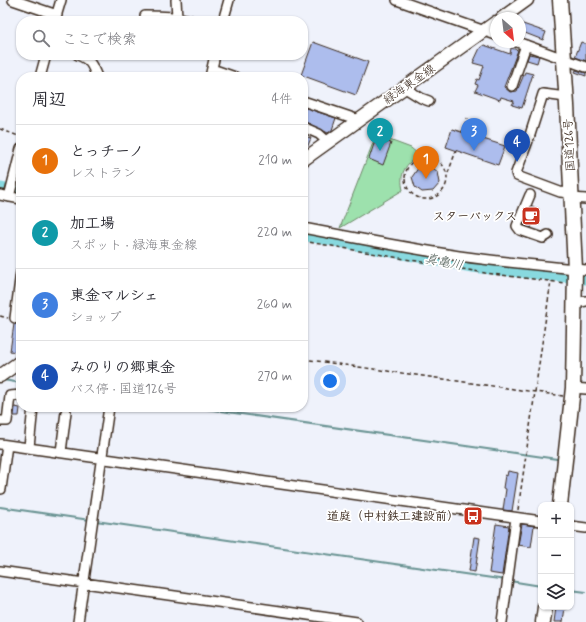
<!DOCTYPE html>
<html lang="ja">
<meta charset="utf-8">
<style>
body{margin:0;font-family:Mynerve,"Klee One",sans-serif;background:#f7f7f7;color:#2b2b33}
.controls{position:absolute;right:12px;bottom:12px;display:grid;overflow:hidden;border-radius:8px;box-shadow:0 1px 3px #0004}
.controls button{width:36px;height:36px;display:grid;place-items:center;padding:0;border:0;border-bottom:1px solid #e1e1e2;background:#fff;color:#2b2b33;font:20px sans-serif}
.compass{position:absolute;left:490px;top:12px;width:36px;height:36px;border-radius:50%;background:#fff;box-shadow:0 1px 3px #0004;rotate:152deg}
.you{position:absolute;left:330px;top:381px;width:14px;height:14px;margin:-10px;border:3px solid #fff;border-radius:50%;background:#1a73e8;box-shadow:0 0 0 6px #1a73e833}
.badge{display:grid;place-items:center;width:26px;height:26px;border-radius:50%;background:#2563eb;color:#fff;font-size:13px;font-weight:700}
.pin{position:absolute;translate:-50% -33px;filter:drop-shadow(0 1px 2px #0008)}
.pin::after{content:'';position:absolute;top:21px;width:14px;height:12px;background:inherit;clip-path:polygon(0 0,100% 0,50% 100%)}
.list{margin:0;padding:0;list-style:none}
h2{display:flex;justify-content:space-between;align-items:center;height:52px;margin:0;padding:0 16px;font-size:17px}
h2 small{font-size:13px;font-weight:400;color:#7c7c81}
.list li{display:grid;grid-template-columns:26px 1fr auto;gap:12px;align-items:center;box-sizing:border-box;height:72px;padding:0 16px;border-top:1px solid #e1e1e2}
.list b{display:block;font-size:15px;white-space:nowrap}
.list p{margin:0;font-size:13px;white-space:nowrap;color:#7c7c81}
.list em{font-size:13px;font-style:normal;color:#7c7c81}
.icon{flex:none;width:22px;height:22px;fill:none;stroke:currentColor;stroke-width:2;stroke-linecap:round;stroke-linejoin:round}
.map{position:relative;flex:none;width:586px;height:622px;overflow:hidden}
.search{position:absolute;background:#fff;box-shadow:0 1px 3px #0004;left:16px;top:16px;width:292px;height:44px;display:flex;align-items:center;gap:10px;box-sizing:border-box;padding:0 14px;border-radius:16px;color:#7c7c81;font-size:15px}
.panel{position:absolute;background:#fff;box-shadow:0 1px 3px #0004;left:16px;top:72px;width:292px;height:340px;border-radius:16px}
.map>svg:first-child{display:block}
</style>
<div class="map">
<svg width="586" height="622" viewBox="0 0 586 622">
<rect width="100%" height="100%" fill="#eff2fb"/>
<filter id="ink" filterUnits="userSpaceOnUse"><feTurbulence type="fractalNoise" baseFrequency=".025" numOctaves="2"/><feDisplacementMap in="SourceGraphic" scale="8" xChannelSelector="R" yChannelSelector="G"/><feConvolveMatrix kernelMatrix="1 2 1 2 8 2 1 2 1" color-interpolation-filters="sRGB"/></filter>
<g filter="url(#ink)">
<!-- green -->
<path fill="#9de1ad" stroke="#6c8666" d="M376 135 411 148 419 155C405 164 399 174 403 190L340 228Z"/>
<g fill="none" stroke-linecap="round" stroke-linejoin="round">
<!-- stream -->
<path stroke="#699392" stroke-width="2" d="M3 380 21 383
M192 407 557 459
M0 507 90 520
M96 521 506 580
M510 581 541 586
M571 590 586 592"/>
<!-- river -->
<path stroke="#88d9df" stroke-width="13" d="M0 189 21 193
M303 234 472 266 586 278"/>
</g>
<!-- building -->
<path fill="#adbded" stroke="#3b2a1e" d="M520 23 546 32 543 40 525 33 523 38 520 37Z
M313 42 368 62 356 95 301 75Z
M581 42 586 44V61L575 57Z
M484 45 510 54 511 48 518 50 504 87 510 92 517 91 525 72 533 74 522 108 512 105 514 101 501 97 500 100 475 91 478 85 475 84 477 79 479 80 484 66 473 63 480 48Z
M529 54 539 56 537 63 527 60Z
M576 70 586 73V76L575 72Z
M303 107 336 118 332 130 328 133 303 121Z
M452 129 505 146 498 165 446 147Z
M303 136 311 138 307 148 303 146Z
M376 138 391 143 383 165 369 159Z
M430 166 438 172 440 183 433 191 422 192 415 187 412 177 419 167Z
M532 206 539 209 531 228 524 225Z
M14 324 21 325V341L17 343 16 352 10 351Z
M15 407 20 408 19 416H14Z
M508 471 518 473 512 511 503 510 506 489 503 488 505 475 507 476Z
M496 524 509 526 502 575 489 573Z
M522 524 534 526 531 547 518 545Z
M474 537 480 538 475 572 469 571Z
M556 607H565L563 622H554Z"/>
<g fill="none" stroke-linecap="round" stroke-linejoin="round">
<defs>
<path id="minor" d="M13 0 57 15
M176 0 177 17
M397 0 496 35
M145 16C161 16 178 16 192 21
M55 20 61 0
M223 21 229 0
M517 42 586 67
M78 55C91 60 92 65 97 77
M212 69 235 77
M40 77 46 55
M210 77 215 55
M512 86 526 45
M405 88 421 98 429 101
M566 97 543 94 529 138 516 173 517 176 560 192 571 193
M303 101 359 120
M303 127 319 134 328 142
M0 195 21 199
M530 195 517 226 520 230 543 238 548 235
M9 197 21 149
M571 198 586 199
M303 228C355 238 407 248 459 256 501 262 544 266 586 270
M21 272 15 318 21 319
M575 303 586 301
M573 388 586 389
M0 421H7L10 396 21 395
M0 444 541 521
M29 447 33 407
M61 452 66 412
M0 489H1L7 445
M571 526 586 528
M0 571 357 622
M78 622 109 407
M502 622 516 518"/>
<path id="major" d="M502 18 527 0
M303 160 496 22
M0 376 21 361"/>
<path id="highway" d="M560 0 567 105 575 269 573 388 560 505
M543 622 545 607"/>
</defs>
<!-- minor casing -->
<use href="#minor" stroke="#3b2a1e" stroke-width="12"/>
<!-- major casing -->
<use href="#major" stroke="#3b2a1e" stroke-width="15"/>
<!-- highway casing -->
<use href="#highway" stroke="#3b2a1e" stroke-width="17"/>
<!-- path -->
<path stroke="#3b2a1e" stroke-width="1.5" stroke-dasharray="4 3" stroke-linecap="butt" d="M0 129 21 137
M462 132 467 118
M405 178a21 21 0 1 1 42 0a21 21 0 1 1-42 0Z
M448 173 456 151
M303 241 485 273 564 283
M0 316 8 318
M303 359 563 396
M518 510 551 281"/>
<!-- minor -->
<use href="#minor" stroke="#fff" stroke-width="9"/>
<!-- major -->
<use href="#major" stroke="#fff" stroke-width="12"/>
<!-- highway -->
<use href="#highway" stroke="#fff" stroke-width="14"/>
</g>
</g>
<!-- icons -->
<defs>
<symbol id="cafe-square" viewBox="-11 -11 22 22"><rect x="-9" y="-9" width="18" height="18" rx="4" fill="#c8321e" stroke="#fff"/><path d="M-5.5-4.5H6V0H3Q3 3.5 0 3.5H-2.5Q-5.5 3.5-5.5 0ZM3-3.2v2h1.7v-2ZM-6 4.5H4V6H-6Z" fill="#fff"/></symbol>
<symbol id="bus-square" viewBox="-11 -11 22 22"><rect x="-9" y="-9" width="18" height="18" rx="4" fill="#c8321e" stroke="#fff"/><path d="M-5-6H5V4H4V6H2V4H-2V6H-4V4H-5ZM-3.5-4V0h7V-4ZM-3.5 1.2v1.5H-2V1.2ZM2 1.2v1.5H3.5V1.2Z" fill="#fff"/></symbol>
</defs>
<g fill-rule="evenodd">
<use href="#cafe-square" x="520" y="205" width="22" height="22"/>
<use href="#bus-square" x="462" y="505" width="22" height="22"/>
</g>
<g text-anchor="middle" stroke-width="3.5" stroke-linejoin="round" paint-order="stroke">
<!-- street labels -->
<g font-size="12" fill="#3b2a1e" stroke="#fff">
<text transform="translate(409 84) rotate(-35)" y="4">緑海東金線</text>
<text transform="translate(569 145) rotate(-93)" y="4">国道126号</text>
</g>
<!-- poi labels -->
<g font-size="12" font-weight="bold" fill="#3b2a1e" stroke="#fff" text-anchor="end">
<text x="517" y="220">スターバックス</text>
<text x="459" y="520">道庭（中村鉄工建設前）</text>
</g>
<!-- water labels -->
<g font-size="13" font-style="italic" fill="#525f58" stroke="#fff">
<text transform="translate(444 261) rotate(11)" y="5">真亀川</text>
</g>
</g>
</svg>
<div class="controls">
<button>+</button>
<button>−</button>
<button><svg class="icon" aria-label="layers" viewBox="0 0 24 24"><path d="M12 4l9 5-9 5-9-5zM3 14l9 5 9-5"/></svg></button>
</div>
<svg class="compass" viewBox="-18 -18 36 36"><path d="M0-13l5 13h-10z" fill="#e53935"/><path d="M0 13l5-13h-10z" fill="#7c7c81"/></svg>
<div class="you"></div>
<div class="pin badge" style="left:426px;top:179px;background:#e8710a">1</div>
<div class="pin badge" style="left:380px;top:151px;background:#0f9aa8">2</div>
<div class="pin badge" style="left:474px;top:151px;background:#3f7fe0">3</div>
<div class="pin badge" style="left:517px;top:162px;background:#1a4fb4">4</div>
<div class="search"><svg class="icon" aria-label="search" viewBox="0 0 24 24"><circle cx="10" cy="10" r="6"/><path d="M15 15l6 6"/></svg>ここで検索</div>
<section class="panel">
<h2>周辺<small>4件</small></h2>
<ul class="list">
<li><span class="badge" style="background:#e8710a">1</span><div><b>とっチーノ</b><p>レストラン</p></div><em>210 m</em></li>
<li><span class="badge" style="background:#0f9aa8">2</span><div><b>加工場</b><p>スポット · 緑海東金線</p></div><em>220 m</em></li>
<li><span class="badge" style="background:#3f7fe0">3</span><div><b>東金マルシェ</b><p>ショップ</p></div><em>260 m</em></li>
<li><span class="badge" style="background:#1a4fb4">4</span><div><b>みのりの郷東金</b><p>バス停 · 国道126号</p></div><em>270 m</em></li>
</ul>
</section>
</div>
